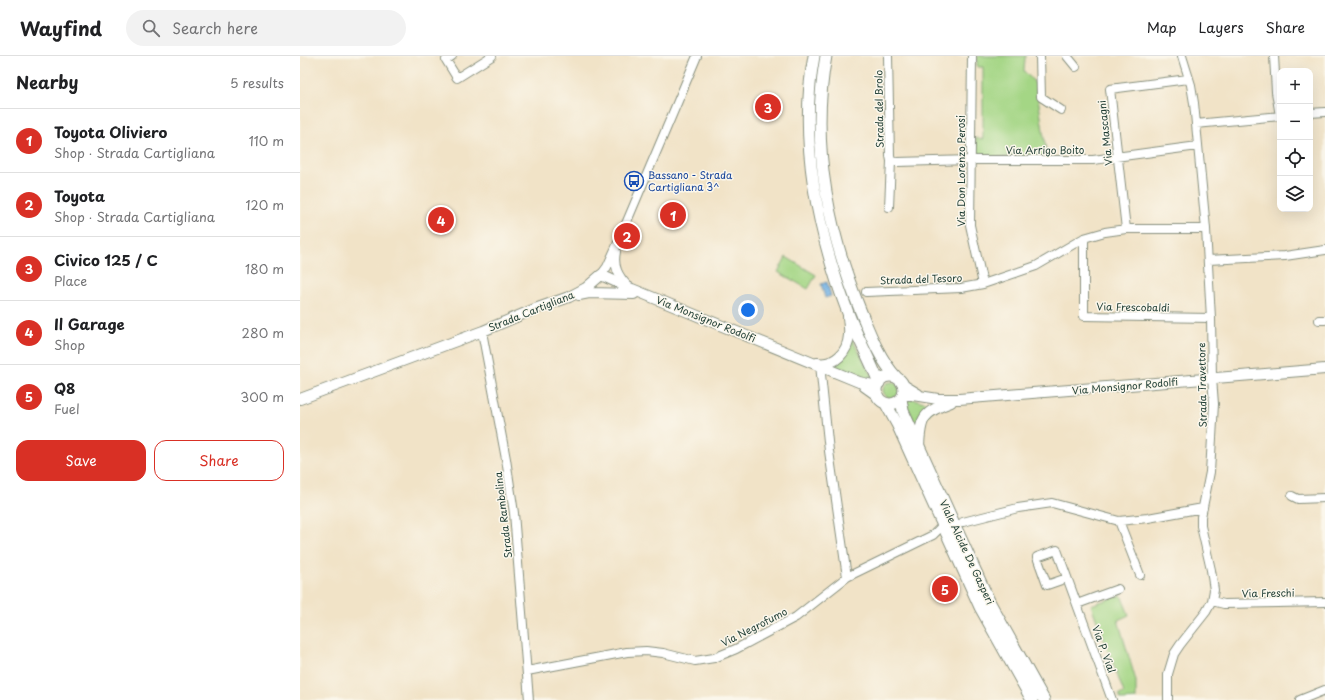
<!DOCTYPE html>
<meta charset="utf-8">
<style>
body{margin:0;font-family:"Playpen Sans",sans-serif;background:#f2f2f2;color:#202124}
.controls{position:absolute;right:12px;top:12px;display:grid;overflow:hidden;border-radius:8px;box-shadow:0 4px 16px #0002}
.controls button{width:36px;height:36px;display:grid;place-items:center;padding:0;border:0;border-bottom:1px solid #e0e0e0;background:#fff;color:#202124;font:20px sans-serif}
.you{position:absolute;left:448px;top:254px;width:14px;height:14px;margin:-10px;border:3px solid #fff;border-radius:50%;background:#1a73e8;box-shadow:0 0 0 6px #1a73e833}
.badge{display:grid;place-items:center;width:26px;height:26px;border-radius:50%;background:#d93025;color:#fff;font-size:13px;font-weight:700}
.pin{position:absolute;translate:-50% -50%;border:2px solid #fff;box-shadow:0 1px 4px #0006}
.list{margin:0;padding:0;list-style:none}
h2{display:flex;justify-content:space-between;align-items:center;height:52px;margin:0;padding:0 16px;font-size:17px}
h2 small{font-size:13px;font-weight:400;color:#757577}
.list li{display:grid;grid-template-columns:26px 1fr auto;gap:12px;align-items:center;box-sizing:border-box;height:64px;padding:0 16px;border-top:1px solid #e0e0e0}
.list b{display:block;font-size:15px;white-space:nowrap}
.list p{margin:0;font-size:13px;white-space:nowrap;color:#757577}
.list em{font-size:13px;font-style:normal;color:#757577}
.actions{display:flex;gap:8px;padding:12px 16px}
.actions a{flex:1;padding:9px 0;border:1px solid #d93025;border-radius:12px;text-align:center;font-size:14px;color:#d93025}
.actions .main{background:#d93025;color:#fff}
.icon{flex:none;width:22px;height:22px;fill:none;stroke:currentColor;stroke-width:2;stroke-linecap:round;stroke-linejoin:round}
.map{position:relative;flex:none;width:1025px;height:644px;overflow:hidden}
header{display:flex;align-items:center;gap:24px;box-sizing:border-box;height:56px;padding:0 20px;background:#fff;border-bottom:1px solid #e0e0e0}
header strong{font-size:19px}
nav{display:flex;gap:22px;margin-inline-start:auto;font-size:14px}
.search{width:280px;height:36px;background:#f2f2f2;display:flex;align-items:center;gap:10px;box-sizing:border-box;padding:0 14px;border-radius:22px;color:#757577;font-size:15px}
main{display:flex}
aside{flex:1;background:#fff}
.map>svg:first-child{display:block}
</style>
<header>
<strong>Wayfind</strong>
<div class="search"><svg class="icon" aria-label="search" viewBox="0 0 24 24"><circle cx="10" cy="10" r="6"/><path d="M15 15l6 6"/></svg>Search here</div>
<nav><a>Map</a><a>Layers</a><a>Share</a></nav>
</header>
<main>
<aside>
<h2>Nearby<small>5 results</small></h2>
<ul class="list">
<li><span class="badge">1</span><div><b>Toyota Oliviero</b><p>Shop · Strada Cartigliana</p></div><em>110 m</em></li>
<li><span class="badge">2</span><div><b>Toyota</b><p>Shop · Strada Cartigliana</p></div><em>120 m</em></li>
<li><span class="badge">3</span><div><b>Civico 125 / C</b><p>Place</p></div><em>180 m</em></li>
<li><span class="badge">4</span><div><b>Il Garage</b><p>Shop</p></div><em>280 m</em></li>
<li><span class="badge">5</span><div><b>Q8</b><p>Fuel</p></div><em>300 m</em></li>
</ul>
<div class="actions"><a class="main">Save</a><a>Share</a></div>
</aside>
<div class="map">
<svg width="1025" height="644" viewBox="0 0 1025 644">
<rect width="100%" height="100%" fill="#fbf7ec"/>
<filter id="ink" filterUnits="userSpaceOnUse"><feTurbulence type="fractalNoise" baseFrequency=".025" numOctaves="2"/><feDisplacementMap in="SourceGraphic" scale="8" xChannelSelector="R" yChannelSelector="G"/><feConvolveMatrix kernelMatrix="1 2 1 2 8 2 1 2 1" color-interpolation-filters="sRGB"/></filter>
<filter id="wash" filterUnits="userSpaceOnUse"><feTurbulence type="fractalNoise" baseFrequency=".012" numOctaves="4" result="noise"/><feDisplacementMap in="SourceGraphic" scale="16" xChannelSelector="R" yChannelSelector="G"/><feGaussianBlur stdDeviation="0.9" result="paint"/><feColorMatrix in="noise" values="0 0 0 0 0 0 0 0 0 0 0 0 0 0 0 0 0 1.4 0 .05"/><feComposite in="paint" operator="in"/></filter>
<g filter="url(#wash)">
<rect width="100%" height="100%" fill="#f1e3c7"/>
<!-- green -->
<path fill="#a4d685" stroke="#628a5c" d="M677 0H727L725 2 724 15 736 28 747 101H676V82L683 83V11H677Z
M486 201 516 219 508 233 478 216Z
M552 283 572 320 571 324 563 323 531 309Z
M583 334a8 8 0 1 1 16 0a8 8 0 1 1-16 0Z
M604 342C613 341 625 348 637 348L617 374Z
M821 539 829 559 818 564 836 625V643L821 644 819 639 824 637 791 549Z"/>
<!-- water -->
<path fill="#6faee2" stroke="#47768b" d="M527 226 531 240 525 242 521 228Z"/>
</g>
<g filter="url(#ink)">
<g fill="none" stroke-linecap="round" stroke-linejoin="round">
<defs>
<path id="minor" d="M152 0 146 4 157 22 192 0
M588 0 590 100 591 105 589 151
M672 0 670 169 683 228
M740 0 741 41 761 54
M767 0 776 11
M974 0 976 36 980 60
M1010 57 1025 56
M896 68 980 60
M591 105 597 106 672 104H793L898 90
M826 173 810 33 888 23
M784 182V260L911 262
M316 196C313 210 318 220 328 230
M908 204 985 200 1025 194
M301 219 307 211 317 189 397 0
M566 236 661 232 683 228 736 210 784 182 805 176 826 173H906
M1019 264H1025
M183 275V281L206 403 214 457 229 644
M520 309 529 395 547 521
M992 440 998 443 1025 442
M819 465 840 519
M663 466 718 452 752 447 819 465 848 462 903 452
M767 522 747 529 737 501 757 494 812 644
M912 545 924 548 1025 546
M777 548 818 533
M227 615 327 596 346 595 363 597 395 605 414 602 436 593 496 561 547 521 633 479 643 469
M868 644V618L874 598 880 589 906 556 912 545 914 534 911 514 901 470V461L910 416 914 348 912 322 911 262 906 173 894 47 891 29 882 0
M1000 644 1025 634"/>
<path id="tertiary" d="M279 239 289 237 334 238
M517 307C535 310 548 296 549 279 550 273 548 266 548 260
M603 329 618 338
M564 330 578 340
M604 339H613L638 343H659L1025 313
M0 343 183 275 235 253 269 241 286 232 301 219 332 233 559 326 577 330
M619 391C620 362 623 356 651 346"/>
<path id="secondary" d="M514 0C498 84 518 178 548 257 557 281 570 303 579 327
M526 0C510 87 528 175 561 256 570 278 580 304 597 322
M576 334a14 14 0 1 1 28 0a14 14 0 1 1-28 0Z
M601 343 603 355 690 547 744 644
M586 348 597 368 680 551 732 644"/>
</defs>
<!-- minor casing -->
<use href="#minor" stroke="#88907e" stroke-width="10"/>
<!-- tertiary casing -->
<use href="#tertiary" stroke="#88907e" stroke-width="12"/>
<!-- secondary casing -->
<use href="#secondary" stroke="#88907e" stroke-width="13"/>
<!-- minor -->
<use href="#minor" stroke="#fff" stroke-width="8"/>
<!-- tertiary -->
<use href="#tertiary" stroke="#fff" stroke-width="10"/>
<!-- secondary -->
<use href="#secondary" stroke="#fff" stroke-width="11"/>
</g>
</g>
<!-- icons -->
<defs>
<symbol id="bus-ring" viewBox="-11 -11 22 22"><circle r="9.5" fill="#fbf7ec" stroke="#1a4fb4" stroke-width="1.5"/><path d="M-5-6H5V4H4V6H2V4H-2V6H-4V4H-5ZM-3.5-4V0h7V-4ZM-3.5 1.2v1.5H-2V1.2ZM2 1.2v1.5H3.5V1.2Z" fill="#1a4fb4"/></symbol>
</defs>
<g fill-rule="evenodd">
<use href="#bus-ring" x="323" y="114" width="22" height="22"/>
</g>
<g text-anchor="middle" stroke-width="3" stroke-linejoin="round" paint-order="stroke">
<!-- street labels -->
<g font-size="10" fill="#1f3d34" stroke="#fbf7ec">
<text transform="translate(579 53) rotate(-91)" y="4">Strada del Brolo</text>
<text transform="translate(805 77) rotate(-96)" y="4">Via Mascagni</text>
<text x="745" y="98">Via Arrigo Boito</text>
<text transform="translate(661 115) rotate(-90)" y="4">Via Don Lorenzo Perosi</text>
<text transform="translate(621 223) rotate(-2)" y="4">Strada del Tesoro</text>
<text transform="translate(833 251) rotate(1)" y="4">Via Frescobaldi</text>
<text transform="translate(231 255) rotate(-22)" y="4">Strada Cartigliana</text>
<text transform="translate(406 263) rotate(22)" y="4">Via Monsignor Rodolfi</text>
<text transform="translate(902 329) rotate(-91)" y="4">Strada Travettore</text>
<text transform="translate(825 330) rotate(-5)" y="4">Via Monsignor Rodolfi</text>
<text transform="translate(203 459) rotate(-97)" y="4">Strada Rambolina</text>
<text transform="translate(667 496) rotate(65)" y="4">Viale Alcide De Gasperi</text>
<text transform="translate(968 537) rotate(-1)" y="4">Via Freschi</text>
<text transform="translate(454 571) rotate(-27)" y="4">Via Negrofumo</text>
<text transform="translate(804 593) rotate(70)" y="4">Via P. Vial</text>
</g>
<!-- transit labels -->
<g font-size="10" fill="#164399" stroke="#fbf7ec" text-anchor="start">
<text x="348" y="123">Bassano - Strada<tspan x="348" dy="12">Cartigliana 3^</tspan></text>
</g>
</g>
</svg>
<div class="controls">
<button>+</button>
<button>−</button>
<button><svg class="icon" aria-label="locate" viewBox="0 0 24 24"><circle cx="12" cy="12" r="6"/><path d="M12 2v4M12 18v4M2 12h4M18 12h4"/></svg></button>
<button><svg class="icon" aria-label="layers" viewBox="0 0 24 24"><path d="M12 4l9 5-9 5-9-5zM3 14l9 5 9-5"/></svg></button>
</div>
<div class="you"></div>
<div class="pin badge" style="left:373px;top:159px">1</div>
<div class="pin badge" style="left:327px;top:180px">2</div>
<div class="pin badge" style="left:468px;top:51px">3</div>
<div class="pin badge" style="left:141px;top:164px">4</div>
<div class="pin badge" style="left:645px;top:533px">5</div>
</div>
</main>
